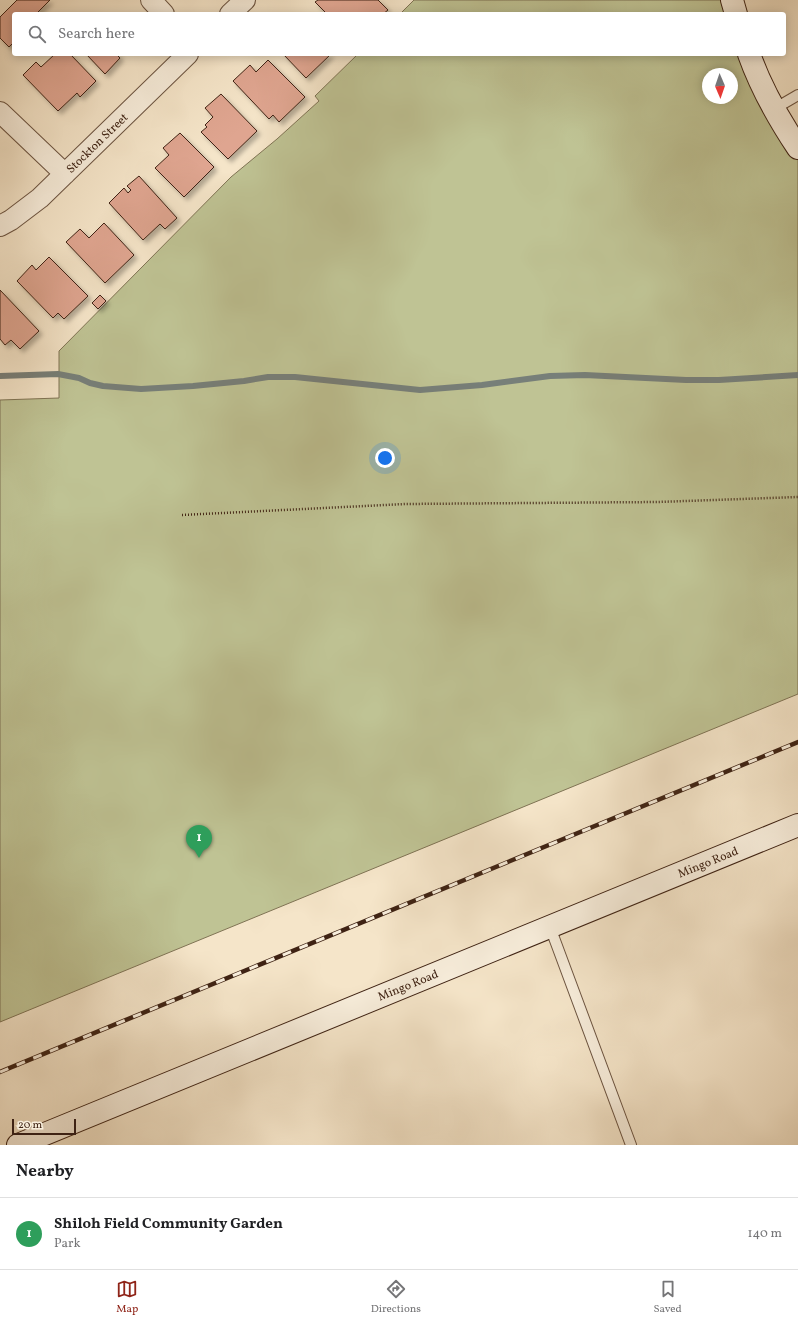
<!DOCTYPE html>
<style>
body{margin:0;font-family:Vollkorn,serif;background:#f2f2f2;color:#202124}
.compass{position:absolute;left:702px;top:68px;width:36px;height:36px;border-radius:50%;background:#fff;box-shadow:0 2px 10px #0003;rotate:178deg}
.scale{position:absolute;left:12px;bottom:10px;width:64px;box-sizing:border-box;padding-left:4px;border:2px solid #3f2314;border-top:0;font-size:11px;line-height:14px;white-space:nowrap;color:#3f2314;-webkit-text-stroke:3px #f8eedc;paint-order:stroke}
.you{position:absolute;left:385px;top:458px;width:14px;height:14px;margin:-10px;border:3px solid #fff;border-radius:50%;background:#1a73e8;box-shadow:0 0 0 6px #1a73e833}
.badge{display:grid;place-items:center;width:26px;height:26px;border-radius:50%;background:#8f2418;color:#fff;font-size:13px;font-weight:700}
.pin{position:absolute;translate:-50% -33px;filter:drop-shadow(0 1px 2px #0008)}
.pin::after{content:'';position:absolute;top:21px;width:14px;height:12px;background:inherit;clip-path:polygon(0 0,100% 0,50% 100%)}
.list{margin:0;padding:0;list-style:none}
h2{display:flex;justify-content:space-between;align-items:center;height:52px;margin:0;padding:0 16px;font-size:17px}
h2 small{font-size:13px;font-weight:400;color:#757577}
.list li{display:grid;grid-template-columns:26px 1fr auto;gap:12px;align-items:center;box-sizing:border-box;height:72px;padding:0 16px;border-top:1px solid #e0e0e0}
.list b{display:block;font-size:15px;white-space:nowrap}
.list p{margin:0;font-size:13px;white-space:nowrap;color:#757577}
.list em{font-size:13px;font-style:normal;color:#757577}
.icon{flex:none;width:22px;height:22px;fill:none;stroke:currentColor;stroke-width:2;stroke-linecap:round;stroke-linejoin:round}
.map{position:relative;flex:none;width:798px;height:1145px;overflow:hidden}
.search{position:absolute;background:#fff;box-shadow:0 2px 10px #0003;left:12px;right:12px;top:12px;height:44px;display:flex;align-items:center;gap:10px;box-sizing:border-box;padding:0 14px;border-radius:4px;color:#757577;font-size:15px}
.sheet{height:124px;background:#fff}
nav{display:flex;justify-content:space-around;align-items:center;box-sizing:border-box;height:56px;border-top:1px solid #e0e0e0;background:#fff;font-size:11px;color:#757577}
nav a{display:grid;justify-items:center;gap:2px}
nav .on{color:#8f2418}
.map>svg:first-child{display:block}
</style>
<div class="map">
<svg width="798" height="1145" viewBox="0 0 798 1145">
<defs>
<filter id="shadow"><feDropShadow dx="3.5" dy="3.5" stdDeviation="2" flood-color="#0004"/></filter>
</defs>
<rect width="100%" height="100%" fill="#f5e5c9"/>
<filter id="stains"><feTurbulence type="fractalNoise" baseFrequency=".005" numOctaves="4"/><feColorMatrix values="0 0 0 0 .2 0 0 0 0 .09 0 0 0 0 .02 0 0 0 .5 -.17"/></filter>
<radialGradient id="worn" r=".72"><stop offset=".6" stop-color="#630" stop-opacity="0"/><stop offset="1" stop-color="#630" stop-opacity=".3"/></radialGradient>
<!-- green -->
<path fill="#bfc394" stroke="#7f7354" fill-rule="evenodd" d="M414 0H732L736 14H400Z
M358 54H749L798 148V694L0 1022V400L59 398V351L231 177 277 139 319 101 315 96ZM708 74H732V98H708Z"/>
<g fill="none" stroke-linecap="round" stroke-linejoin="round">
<!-- stream -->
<path stroke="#777f79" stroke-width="6" d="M0 376 58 374 79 378 90 383 103 386 141 389 193 386 244 381 268 377H295L420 390 482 385 550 376 585 375 686 380H719L798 375"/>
</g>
<!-- building -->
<path fill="#dfa590" stroke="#3f2314" filter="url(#shadow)" d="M17 0H50L36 14H14V42L9 47 0 38V17Z
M318 0H378L388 10 383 14H327L315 2Z
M55 54H70L96 81 80 97 77 93 58 111 23 75 36 62 41 67Z
M86 54H119L118 56 120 58 105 74Z
M283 54H331L306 78Z
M268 60 305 97 279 122 273 115 269 119 233 81 250 65 256 72Z
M221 94 257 131 228 159 201 132 207 127 205 125 213 117 205 108Z
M180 133 214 167 184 197 155 168 169 155 163 148Z
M139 176 177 218 165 229 160 224 143 240 109 203 124 188 128 193 131 190 127 186Z
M104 223 134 255 105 283 66 242 80 229 89 238Z
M49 257 88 296 64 319 58 313 53 318 17 281 32 265 36 270Z
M0 290 39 331 20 349 11 340 5 345 0 339Z
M100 295 106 301 98 309 92 303Z"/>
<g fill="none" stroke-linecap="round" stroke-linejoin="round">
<defs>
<path id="lane" d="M774 109 798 95
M550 927 631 1145"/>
<path id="street" d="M151 0 164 14
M230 14 245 0
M0 112 65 174
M0 226 11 220 40 198 188 54"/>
<path id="secondary" d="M732 0 736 14
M749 54C761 88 778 118 798 148
M18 1145 798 825"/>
</defs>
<!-- lane casing -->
<use href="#lane" stroke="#6c5441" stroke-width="12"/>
<!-- street casing -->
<use href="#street" stroke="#6c5441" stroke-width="22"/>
<!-- secondary casing -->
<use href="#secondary" stroke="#3f2314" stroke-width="24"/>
<!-- path -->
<path stroke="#3f2314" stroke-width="2.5" stroke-dasharray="1 2" stroke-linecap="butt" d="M182 515 405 504 658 502 798 497"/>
<!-- lane -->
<use href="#lane" stroke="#f8eedc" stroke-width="10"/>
<!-- street -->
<use href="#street" stroke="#f8eedc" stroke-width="20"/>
<!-- secondary -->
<use href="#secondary" stroke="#f8eedc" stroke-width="22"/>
<defs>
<path id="rail" d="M0 1072 798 742"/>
</defs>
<!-- rail casing -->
<use href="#rail" stroke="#3f2314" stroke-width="4.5"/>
<!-- rail -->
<use href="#rail" stroke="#f8eedc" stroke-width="3" stroke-dasharray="9" stroke-linecap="butt"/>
</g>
<g text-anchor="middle" stroke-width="3.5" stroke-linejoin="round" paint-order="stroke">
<!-- street labels -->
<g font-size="12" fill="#3f2314" stroke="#f8eedc">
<text transform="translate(97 143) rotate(-44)" y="4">Stockton Street</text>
<text transform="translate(708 862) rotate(-22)" y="4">Mingo Road</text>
<text transform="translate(408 985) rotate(-22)" y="4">Mingo Road</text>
</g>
</g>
<rect width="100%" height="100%" filter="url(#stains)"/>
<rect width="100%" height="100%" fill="url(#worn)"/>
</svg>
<svg class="compass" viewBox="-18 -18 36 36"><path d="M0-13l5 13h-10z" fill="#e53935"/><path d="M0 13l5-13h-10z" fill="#757577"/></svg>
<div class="scale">20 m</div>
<div class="you"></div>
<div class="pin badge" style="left:199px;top:858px;background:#2e9e5b">1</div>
<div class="search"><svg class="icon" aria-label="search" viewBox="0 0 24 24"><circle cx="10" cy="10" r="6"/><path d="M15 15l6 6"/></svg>Search here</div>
</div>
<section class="sheet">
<h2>Nearby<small></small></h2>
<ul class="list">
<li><span class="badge" style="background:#2e9e5b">1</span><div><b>Shiloh Field Community Garden</b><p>Park</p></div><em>140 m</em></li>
</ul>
</section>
<nav>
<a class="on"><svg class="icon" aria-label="map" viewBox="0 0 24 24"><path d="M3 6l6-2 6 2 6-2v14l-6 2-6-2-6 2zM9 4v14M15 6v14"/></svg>Map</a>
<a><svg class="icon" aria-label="directions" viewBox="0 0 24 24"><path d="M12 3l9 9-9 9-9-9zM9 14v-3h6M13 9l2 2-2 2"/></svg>Directions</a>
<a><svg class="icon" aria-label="saved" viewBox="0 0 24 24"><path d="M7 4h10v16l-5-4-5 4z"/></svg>Saved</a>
</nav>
